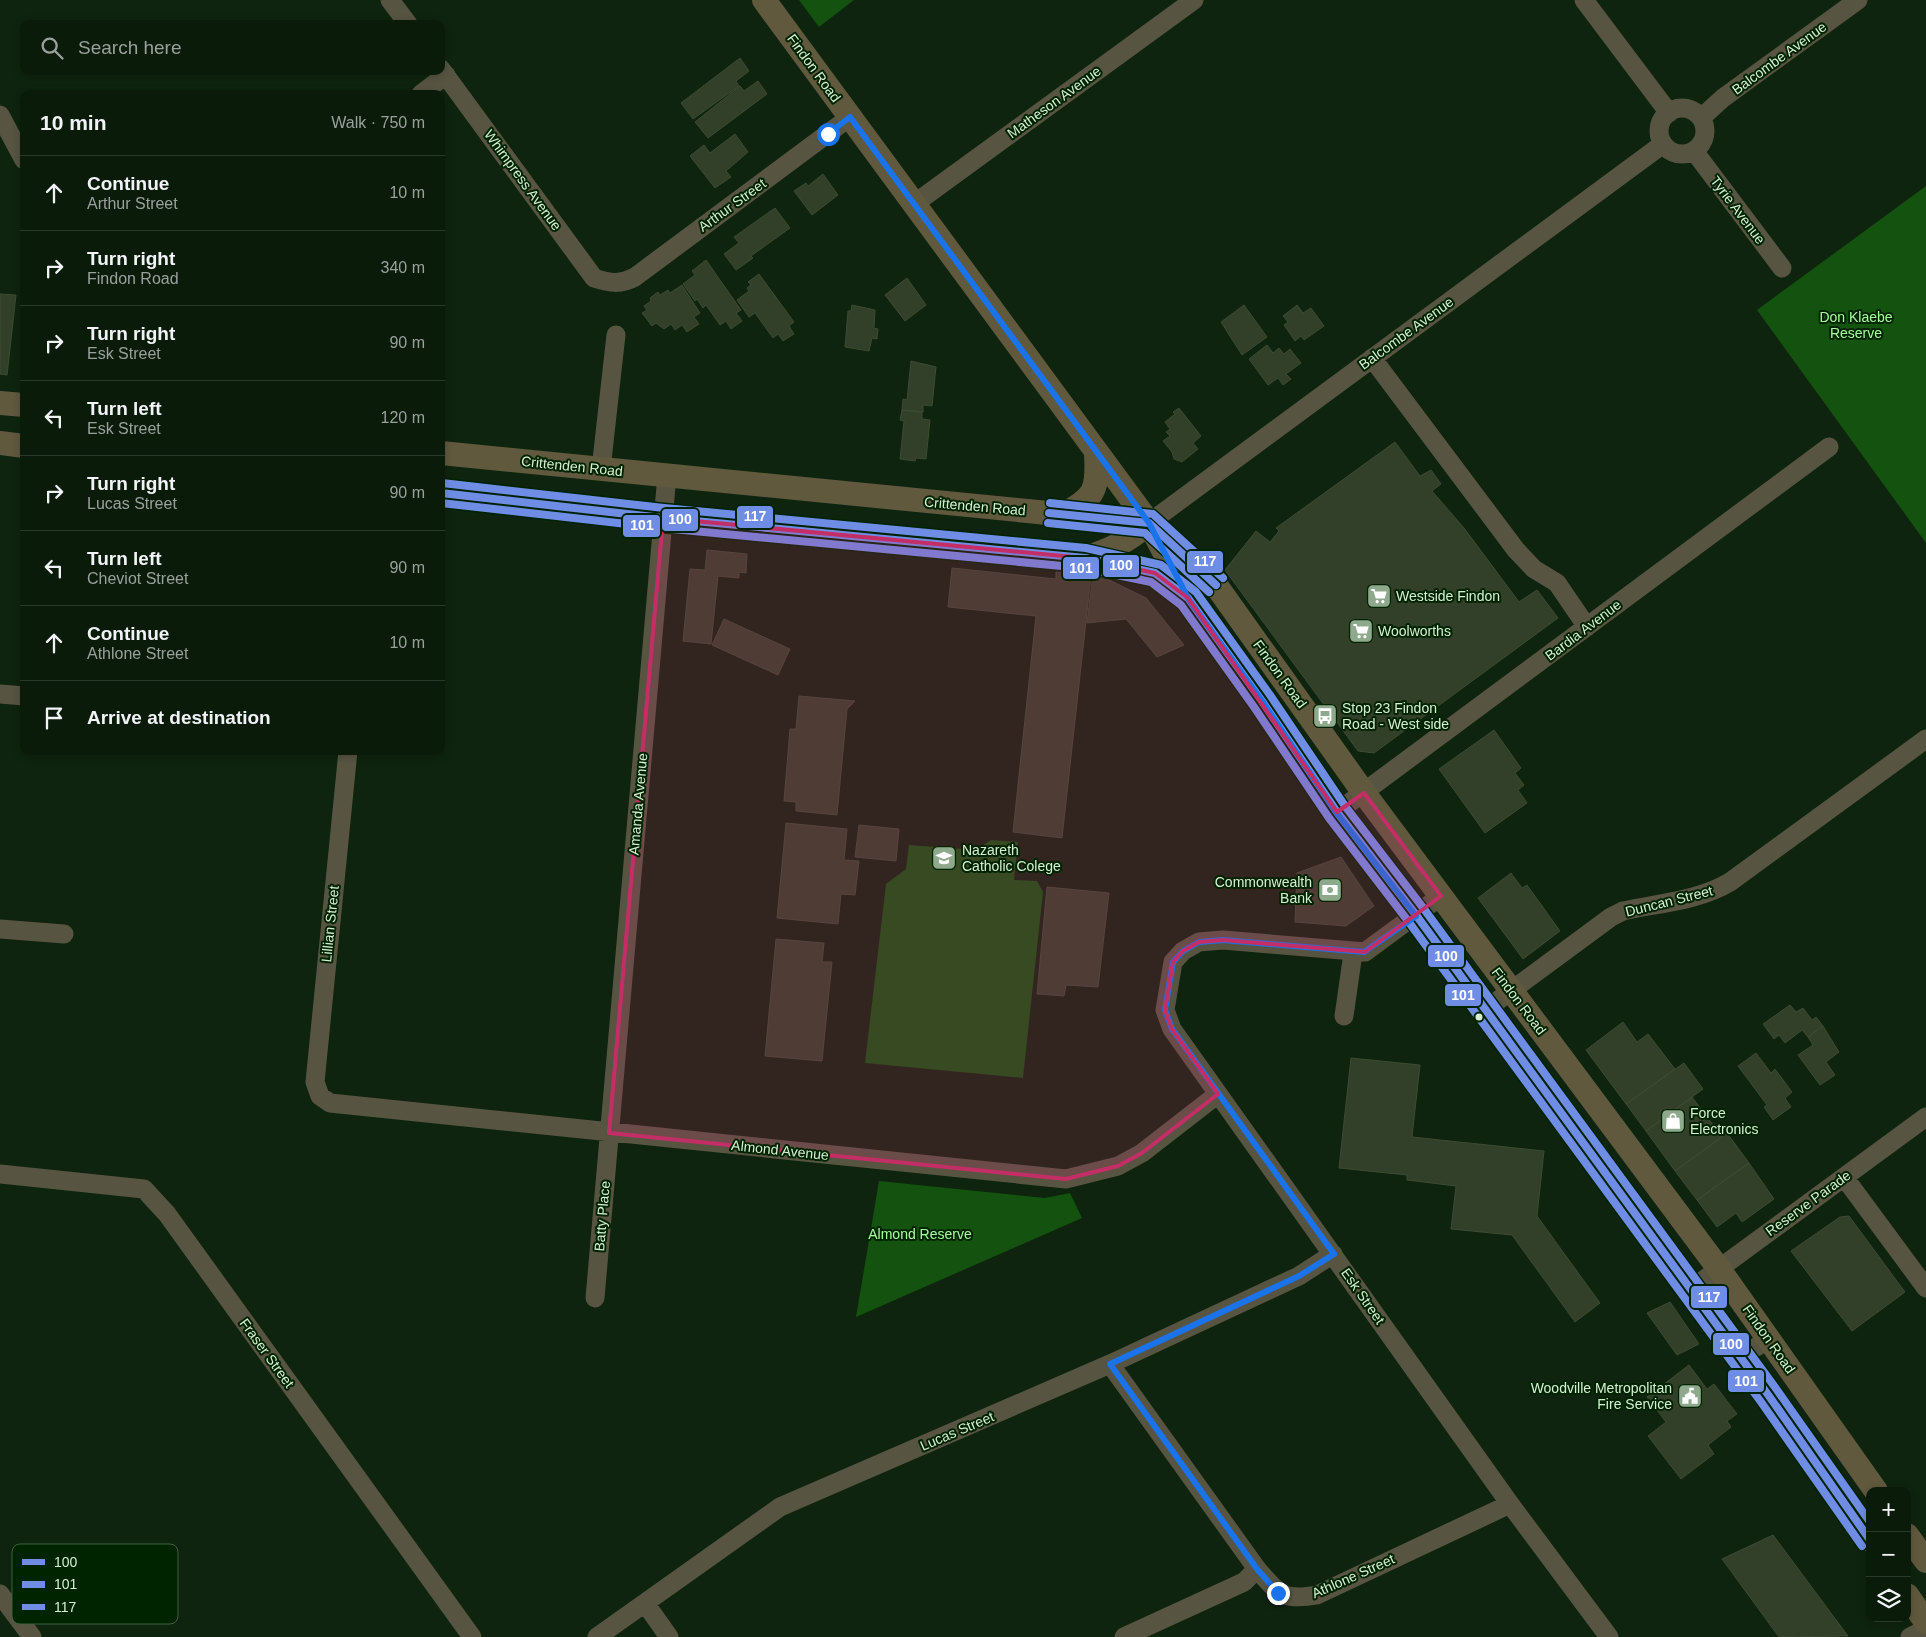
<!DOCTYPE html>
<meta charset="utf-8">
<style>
body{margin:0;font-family:Arial,sans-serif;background:#182818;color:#f1f3f6}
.controls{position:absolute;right:15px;bottom:15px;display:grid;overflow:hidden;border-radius:10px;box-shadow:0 2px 8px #0003}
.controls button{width:45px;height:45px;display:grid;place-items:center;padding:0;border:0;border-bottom:1px solid #2a392b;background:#0a1b0a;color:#f1f3f6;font:25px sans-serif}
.stop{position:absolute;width:15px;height:15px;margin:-11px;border:4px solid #1a73e8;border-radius:50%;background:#fff}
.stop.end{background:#1a73e8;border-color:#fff;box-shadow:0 1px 5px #0008}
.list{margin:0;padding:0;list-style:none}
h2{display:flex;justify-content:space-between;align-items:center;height:65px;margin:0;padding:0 20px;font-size:21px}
h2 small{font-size:16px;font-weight:400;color:#99a19c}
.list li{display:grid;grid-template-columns:32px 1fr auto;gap:15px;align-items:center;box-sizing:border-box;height:75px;padding:0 20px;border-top:1px solid #2a392b}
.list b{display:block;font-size:19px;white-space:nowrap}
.list p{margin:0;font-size:16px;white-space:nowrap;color:#99a19c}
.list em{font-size:16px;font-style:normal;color:#99a19c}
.icon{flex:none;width:28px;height:28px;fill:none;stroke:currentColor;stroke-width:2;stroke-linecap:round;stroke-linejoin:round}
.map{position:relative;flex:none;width:1926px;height:1637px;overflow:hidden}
.search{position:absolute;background:#0a1b0a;box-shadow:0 2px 8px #0003;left:20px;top:20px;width:425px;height:55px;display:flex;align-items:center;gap:12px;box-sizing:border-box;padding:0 18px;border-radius:10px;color:#99a19c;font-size:19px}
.panel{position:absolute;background:#0a1b0a;box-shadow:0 2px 8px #0003;left:20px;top:90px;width:425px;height:665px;border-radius:10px}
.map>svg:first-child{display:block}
</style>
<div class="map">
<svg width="1926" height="1637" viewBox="0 0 1926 1637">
<rect width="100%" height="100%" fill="#0e240e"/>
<!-- green -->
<path fill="#14520f" d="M799 0H854L819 27Z
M1926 186V543L1757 310Z
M991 840 1018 842 1014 880 1037 881 1043 892 1023 1078 865 1063 886 884 906 869 909 845 976 850Z
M879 1181 1045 1198 1070 1193 1082 1218 856 1317Z"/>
<!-- building -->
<path fill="#334029" stroke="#3c4b32" d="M740 58 749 71 736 81 739 86 693 119 681 103Z
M758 81 767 94 708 138 695 122 740 86 744 91Z
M735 134 748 152 726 171 731 177 715 188 690 156 704 145 710 153Z
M823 174 838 195 812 215 794 191 806 183 808 186Z
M775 208 790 228 751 256 753 258 736 270 724 254 739 243 734 237Z
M706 260 741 310 736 313 742 321 731 329 726 321 720 325 706 305 703 308 697 299 695 301 683 284 695 275 692 271Z
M759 274 794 322 789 326 794 334 783 341 778 334 773 338 755 313 749 317 737 300 749 291 747 288 751 285 748 282Z
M907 278 926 305 905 321 885 295Z
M682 285 700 313 694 317 699 324 687 332 682 325 675 330 671 324 664 329 656 323 652 326 642 313 647 310 644 306 651 301 650 298 658 292 660 295 668 290 670 293Z
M0 294 16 295 7 375 0 374Z
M852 305 875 310 874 328 878 329 877 339 872 338 869 351 845 347 848 311H851Z
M1244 305 1267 337 1242 355 1221 322Z
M1297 305 1303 313 1311 308 1324 326 1304 340 1301 336 1295 341 1284 325 1288 322 1283 316Z
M1267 345 1273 353 1279 348 1284 354 1290 349 1301 363 1286 374 1291 379 1283 385 1278 378 1268 385 1249 359Z
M911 361 936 367 932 406 923 405V412L902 410 903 399 907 400Z
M1179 408 1201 436 1193 443 1198 449 1182 462 1174 459 1172 452 1163 441 1170 436 1166 432 1170 429 1165 422 1175 414 1173 412Z
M902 410 922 412V419L930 420 926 459 916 458 915 461 900 459 904 421 900 420Z
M1395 442 1420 476 1431 470 1441 484 1432 491 1464 528 1519 602 1537 590 1558 618 1374 753 1358 751 1225 570 1256 531 1270 542 1279 531 1276 528Z
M707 550 747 554 746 573 739 572V578L718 576 711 644 683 641 690 569 705 570Z
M952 568 1056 579V572L1091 576 1062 838 1013 832 1036 616 948 607Z
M1093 575 1105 578 1146 598 1184 645 1157 657 1126 619 1087 623Z
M724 619 790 649 778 675 712 645Z
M799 696 855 701 847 709 837 815 796 811V802L784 801 790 729H796Z
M1494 730 1521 768 1515 773 1524 785 1518 790 1527 803 1485 833 1439 769Z
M786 823 847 829 844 860 859 861 855 895 841 894 838 924 777 918Z
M859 825 899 829 896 861 855 857Z
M1341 857 1374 906 1346 926 1295 922 1297 873Z
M1511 873 1522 888 1527 885 1560 931 1523 959 1478 898Z
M1047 887 1109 893 1098 987 1066 985 1064 996 1037 994Z
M776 939 824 943 822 962H832L822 1061 765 1056Z
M1790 1005 1796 1012 1803 1008 1812 1020 1816 1017 1823 1026 1808 1037 1802 1030 1785 1043 1779 1035 1774 1039 1763 1024Z
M1623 1022 1637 1042 1648 1034 1675 1069 1626 1104 1586 1050Z
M1823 1026 1839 1052 1826 1062 1835 1075 1820 1085 1798 1055 1813 1045 1808 1037Z
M1756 1053 1771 1073 1775 1069 1792 1092 1785 1098 1791 1107 1773 1120 1764 1107 1767 1105 1738 1066Z
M1351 1058 1420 1065 1412 1137 1544 1151 1537 1216 1600 1303 1575 1322 1512 1235 1451 1229 1456 1186 1407 1180V1175L1339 1168Z
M1684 1063 1703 1089 1646 1131 1626 1104Z
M1692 1097 1722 1137 1675 1171 1646 1131Z
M1727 1133 1749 1163 1697 1200 1675 1171Z
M1749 1163 1774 1199 1742 1222 1736 1213 1717 1227 1697 1200Z
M1849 1216 1905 1292 1852 1331 1791 1251 1840 1217Z
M1670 1302 1699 1344 1677 1355 1647 1313Z
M1689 1365 1707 1389 1714 1384 1737 1414 1727 1421 1731 1427 1708 1445 1714 1454 1681 1479 1648 1436 1666 1422 1647 1397Z
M1773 1535 1848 1636 1779 1637 1722 1559Z"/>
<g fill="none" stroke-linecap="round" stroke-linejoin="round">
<!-- minor -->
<path stroke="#575442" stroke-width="19" d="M390 0 408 24
M1584 0 1669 113
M441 69 594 278C610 283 620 285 635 277L850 117
M421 94 446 75
M1659 131a23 23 0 1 1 46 0a23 23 0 1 1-46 0Z
M0 115 24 160
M1701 118 1723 98 1858 0
M1694 151 1782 268
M914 204 1194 0
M1372 358 1516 550 1534 569 1557 583 1587 627
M601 469 616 335
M1149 523 1663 144
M0 694 24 696
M348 751 315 1082 320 1096 330 1103 1066 1179 1118 1166 1142 1153 1218 1094
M1337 812 1829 447
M1441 896 1365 952 1223 940 1199 942 1183 951 1173 962 1165 1010 1172 1029 1510 1504 1609 1637
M0 929 64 934
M1485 1010 1611 917 1623 911C1659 903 1698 901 1730 882L1926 739
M1344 1016 1353 953
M0 1174 144 1189 167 1214 472 1637
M1844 1177 1926 1288
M1690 1290 1926 1117
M595 1298 667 475
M1740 1357 1769 1339
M1110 1364 1257 1569
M0 1594 32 1637
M645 1603 669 1637
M597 1637 780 1507 1110 1364 1299 1276 1333 1254
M1124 1637 1244 1582 1257 1569C1279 1594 1282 1601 1317 1595L1510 1504
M1910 1637 1926 1629"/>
<!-- major -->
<path stroke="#60593e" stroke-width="24" d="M764 0 1149 523 1188 598 1262 701 1337 812 1416 915 1769 1396 1870 1540
M0 403 24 405
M0 443 24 446
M441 453 1149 523
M441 493 663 518 1085 558C1112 549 1127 542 1149 523
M1064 514C1096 497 1098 489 1096 453
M1161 534 1213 581 1364 793 1719 1269 1876 1491
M1086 558 1155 573 1182 593
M1907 1535 1926 1561
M1907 1595 1926 1622"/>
<defs>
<path id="bus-1" d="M441 493 663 518 1085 558 1155 573 1188 598 1262 701 1337 812 1416 915 1769 1396 1870 1540
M1049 513 1149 523 1216 585"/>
<path id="bus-2" d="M441 503 662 528 1083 568 1151 582 1181 605 1254 707 1329 818 1408 921 1761 1402 1862 1546
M1048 523 1145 533 1209 592"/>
<path id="bus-3" d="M442 483 664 508 1086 548 1161 565 1196 592 1270 695 1345 806 1424 909 1777 1390 1870 1522
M1050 503 1153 514 1223 578"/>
</defs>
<!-- bus-1 casing -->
<use href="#bus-1" stroke="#002300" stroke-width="11"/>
<!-- bus-2 casing -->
<use href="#bus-2" stroke="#002300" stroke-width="11"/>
<!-- bus-3 casing -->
<use href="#bus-3" stroke="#002300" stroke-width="11"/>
<!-- bus-1 -->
<use href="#bus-1" stroke="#708de6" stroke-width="8"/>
<!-- bus-2 -->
<use href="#bus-2" stroke="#708de6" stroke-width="8"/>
<!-- bus-3 -->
<use href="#bus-3" stroke="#708de6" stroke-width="8"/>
</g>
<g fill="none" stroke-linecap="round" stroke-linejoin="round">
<!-- route -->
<path stroke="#1a73e8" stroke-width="6" d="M828 134 850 117 1149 523 1189 600 1262 701 1336 812 1416 916 1364 952 1223 940 1199 942 1183 951 1173 962 1165 1010 1172 1029 1334 1254 1299 1276 1110 1364 1257 1569 1278 1593"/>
</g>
<!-- marked area -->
<path fill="#c42e67" fill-opacity="0.2" stroke="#c42e67" stroke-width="4" stroke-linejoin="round" d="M663 518 1085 558 1155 573 1188 598 1337 812 1364 793 1441 896 1365 952 1223 940 1199 942 1183 951 1173 962 1165 1010 1172 1029 1218 1094 1142 1153 1118 1166 1066 1179 609 1133Z"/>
<!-- icons -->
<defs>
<symbol id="supermarket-square" viewBox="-11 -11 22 22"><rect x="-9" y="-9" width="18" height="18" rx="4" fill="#8fa98d" stroke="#002300"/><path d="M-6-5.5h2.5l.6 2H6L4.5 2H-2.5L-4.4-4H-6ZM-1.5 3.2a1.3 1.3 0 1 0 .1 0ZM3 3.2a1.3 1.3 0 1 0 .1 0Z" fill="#fff"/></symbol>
<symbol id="bus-square" viewBox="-11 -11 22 22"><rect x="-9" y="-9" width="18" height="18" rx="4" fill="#8fa98d" stroke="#002300"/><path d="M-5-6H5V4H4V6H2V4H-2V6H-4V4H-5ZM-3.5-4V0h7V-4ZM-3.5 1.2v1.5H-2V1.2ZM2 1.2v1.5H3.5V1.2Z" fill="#fff"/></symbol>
<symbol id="school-square" viewBox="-11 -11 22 22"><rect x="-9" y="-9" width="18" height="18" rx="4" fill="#8fa98d" stroke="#002300"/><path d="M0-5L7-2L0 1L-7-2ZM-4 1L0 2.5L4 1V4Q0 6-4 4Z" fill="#fff"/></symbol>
<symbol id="bank-square" viewBox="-11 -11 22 22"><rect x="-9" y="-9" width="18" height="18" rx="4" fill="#8fa98d" stroke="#002300"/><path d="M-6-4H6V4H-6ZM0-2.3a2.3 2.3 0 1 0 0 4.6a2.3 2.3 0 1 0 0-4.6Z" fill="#fff"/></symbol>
<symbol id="shop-square" viewBox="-11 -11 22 22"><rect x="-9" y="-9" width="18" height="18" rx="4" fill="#8fa98d" stroke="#002300"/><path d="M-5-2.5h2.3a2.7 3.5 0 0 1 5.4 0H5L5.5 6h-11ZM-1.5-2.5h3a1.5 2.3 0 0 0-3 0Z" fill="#fff"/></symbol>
<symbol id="civic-square" viewBox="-11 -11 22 22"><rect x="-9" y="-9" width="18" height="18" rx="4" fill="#8fa98d" stroke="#002300"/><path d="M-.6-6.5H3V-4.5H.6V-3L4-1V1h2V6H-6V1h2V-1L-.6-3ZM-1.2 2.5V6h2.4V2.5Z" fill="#fff"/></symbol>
</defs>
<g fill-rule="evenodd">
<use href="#supermarket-square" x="1365" y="582" width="28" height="28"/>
<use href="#supermarket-square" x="1347" y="617" width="28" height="28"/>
<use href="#bus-square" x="1311" y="702" width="28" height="28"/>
<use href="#school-square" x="930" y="844" width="28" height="28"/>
<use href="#bank-square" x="1316" y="876" width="28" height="28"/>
<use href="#shop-square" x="1659" y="1107" width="28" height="28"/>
<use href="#civic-square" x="1676" y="1382" width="28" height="28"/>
</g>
<!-- markers -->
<circle fill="#d5f0d1" stroke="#002300" stroke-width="2" cx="1479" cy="1017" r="4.5"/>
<g text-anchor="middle" stroke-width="4" stroke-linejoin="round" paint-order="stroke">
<!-- street labels -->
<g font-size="14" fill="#d5f0d1" stroke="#002300">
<text transform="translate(1779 58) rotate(-36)" y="5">Balcombe Avenue</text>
<text transform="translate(814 68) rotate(54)" y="5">Findon Road</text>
<text transform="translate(1054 102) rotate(-36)" y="5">Matheson Avenue</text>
<text transform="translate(523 180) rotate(54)" y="5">Whimpress Avenue</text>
<text transform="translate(732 205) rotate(-36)" y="5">Arthur Street</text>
<text transform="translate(1738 210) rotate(53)" y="5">Tyrie Avenue</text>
<text transform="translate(1406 333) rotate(-36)" y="5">Balcombe Avenue</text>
<text transform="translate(572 466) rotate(6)" y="5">Crittenden Road</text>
<text transform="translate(975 506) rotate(5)" y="5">Crittenden Road</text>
<text transform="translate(1583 630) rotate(-37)" y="5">Bardia Avenue</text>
<text transform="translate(1280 674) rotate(54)" y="5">Findon Road</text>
<text transform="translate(638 804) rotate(-85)" y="5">Amanda Avenue</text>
<text transform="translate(1669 901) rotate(-14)" y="5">Duncan Street</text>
<text transform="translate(330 924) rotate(-84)" y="5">Lillian Street</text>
<text transform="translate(1519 1001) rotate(53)" y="5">Findon Road</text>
<text transform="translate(780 1150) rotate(6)" y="5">Almond Avenue</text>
<text transform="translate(1808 1203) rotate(-36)" y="5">Reserve Parade</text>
<text transform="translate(602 1216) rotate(-85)" y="5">Batty Place</text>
<text transform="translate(1363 1296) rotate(55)" y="5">Esk Street</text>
<text transform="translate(1769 1339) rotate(55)" y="5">Findon Road</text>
<text transform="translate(267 1353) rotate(54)" y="5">Fraser Street</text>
<text transform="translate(957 1431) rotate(-23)" y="5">Lucas Street</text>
<text transform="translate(1353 1576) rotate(-24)" y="5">Athlone Street</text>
</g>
<!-- park labels -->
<g font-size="14" fill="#a6fc9c" stroke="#002300">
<text x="1856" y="322">Don Klaebe<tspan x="1856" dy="16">Reserve</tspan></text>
<text x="920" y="1239">Almond Reserve</text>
</g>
<!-- poi labels -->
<g font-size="14" fill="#d5f0d1" stroke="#002300" text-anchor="start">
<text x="1396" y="601">Westside Findon</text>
<text x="1378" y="636">Woolworths</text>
<text x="1342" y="713">Stop 23 Findon<tspan x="1342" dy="16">Road - West side</tspan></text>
<text x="962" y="855">Nazareth<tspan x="962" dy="16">Catholic Colege</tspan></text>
<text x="1312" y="887" text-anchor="end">Commonwealth<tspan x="1312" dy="16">Bank</tspan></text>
<text x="1690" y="1118">Force<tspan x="1690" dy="16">Electronics</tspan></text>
<text x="1672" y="1393" text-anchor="end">Woodville Metropolitan<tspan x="1672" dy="16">Fire Service</tspan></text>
</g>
</g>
<!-- legend -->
<rect x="12" y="1544" width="166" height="80" rx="8" fill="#002300" stroke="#40603f" stroke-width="1"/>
<rect x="22" y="1559" width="23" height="6" fill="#708de6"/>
<rect x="22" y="1581" width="23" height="7" fill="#708de6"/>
<rect x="22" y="1604" width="23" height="6" fill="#708de6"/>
<g font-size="14" fill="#d5f0d1">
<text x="54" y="1567">100</text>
<text x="54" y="1589">101</text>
<text x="54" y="1612">117</text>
</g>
<g stroke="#002300" stroke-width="2">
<rect x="736" y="505" width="38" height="24" rx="5" fill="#708de6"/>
<rect x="661" y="508" width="38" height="24" rx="5" fill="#708de6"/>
<rect x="622" y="514" width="39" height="24" rx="5" fill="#708de6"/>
<rect x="1186" y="550" width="38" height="24" rx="5" fill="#708de6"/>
<rect x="1102" y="554" width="38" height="24" rx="5" fill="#708de6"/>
<rect x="1062" y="556" width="38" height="24" rx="5" fill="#708de6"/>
<rect x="1427" y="944" width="38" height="24" rx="5" fill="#708de6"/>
<rect x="1444" y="983" width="38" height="24" rx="5" fill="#708de6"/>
<rect x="1690" y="1285" width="38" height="24" rx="5" fill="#708de6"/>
<rect x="1712" y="1332" width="38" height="24" rx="5" fill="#708de6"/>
<rect x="1727" y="1369" width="38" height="24" rx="5" fill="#708de6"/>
</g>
<g font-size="14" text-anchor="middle" font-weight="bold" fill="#fff">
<text x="755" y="521">117</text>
<text x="680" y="524">100</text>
<text x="642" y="530">101</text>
<text x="1205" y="566">117</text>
<text x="1121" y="570">100</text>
<text x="1081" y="573">101</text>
<text x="1446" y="961">100</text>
<text x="1463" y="1000">101</text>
<text x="1709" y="1302">117</text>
<text x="1731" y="1349">100</text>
<text x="1746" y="1386">101</text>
</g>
</svg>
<div class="controls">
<button>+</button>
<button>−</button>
<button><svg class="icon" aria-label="layers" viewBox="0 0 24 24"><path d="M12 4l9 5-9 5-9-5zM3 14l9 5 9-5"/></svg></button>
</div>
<div class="stop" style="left:828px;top:134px"></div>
<div class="stop end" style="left:1278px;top:1593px"></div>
<div class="search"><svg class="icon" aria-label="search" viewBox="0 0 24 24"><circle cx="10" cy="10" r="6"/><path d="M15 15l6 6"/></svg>Search here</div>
<section class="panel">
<h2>10 min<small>Walk · 750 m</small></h2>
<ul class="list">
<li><svg class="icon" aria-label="ahead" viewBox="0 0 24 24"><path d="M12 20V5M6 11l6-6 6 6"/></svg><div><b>Continue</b><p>Arthur Street</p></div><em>10 m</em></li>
<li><svg class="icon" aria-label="right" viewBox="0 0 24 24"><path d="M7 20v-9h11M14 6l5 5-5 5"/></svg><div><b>Turn right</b><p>Findon Road</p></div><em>340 m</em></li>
<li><svg class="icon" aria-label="right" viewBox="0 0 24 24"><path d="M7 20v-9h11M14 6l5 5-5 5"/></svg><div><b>Turn right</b><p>Esk Street</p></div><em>90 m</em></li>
<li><svg class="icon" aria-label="left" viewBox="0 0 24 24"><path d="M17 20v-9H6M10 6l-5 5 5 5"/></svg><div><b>Turn left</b><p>Esk Street</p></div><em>120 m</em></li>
<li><svg class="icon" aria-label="right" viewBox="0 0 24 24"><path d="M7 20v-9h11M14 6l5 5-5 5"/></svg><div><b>Turn right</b><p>Lucas Street</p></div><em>90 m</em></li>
<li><svg class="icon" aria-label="left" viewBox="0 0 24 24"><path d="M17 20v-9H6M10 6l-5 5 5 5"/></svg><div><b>Turn left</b><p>Cheviot Street</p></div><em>90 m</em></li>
<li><svg class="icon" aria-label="ahead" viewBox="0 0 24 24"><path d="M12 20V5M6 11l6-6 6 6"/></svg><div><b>Continue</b><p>Athlone Street</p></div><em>10 m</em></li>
<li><svg class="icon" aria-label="arrive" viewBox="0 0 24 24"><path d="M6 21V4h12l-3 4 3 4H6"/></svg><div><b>Arrive at destination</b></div></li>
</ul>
</section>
</div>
